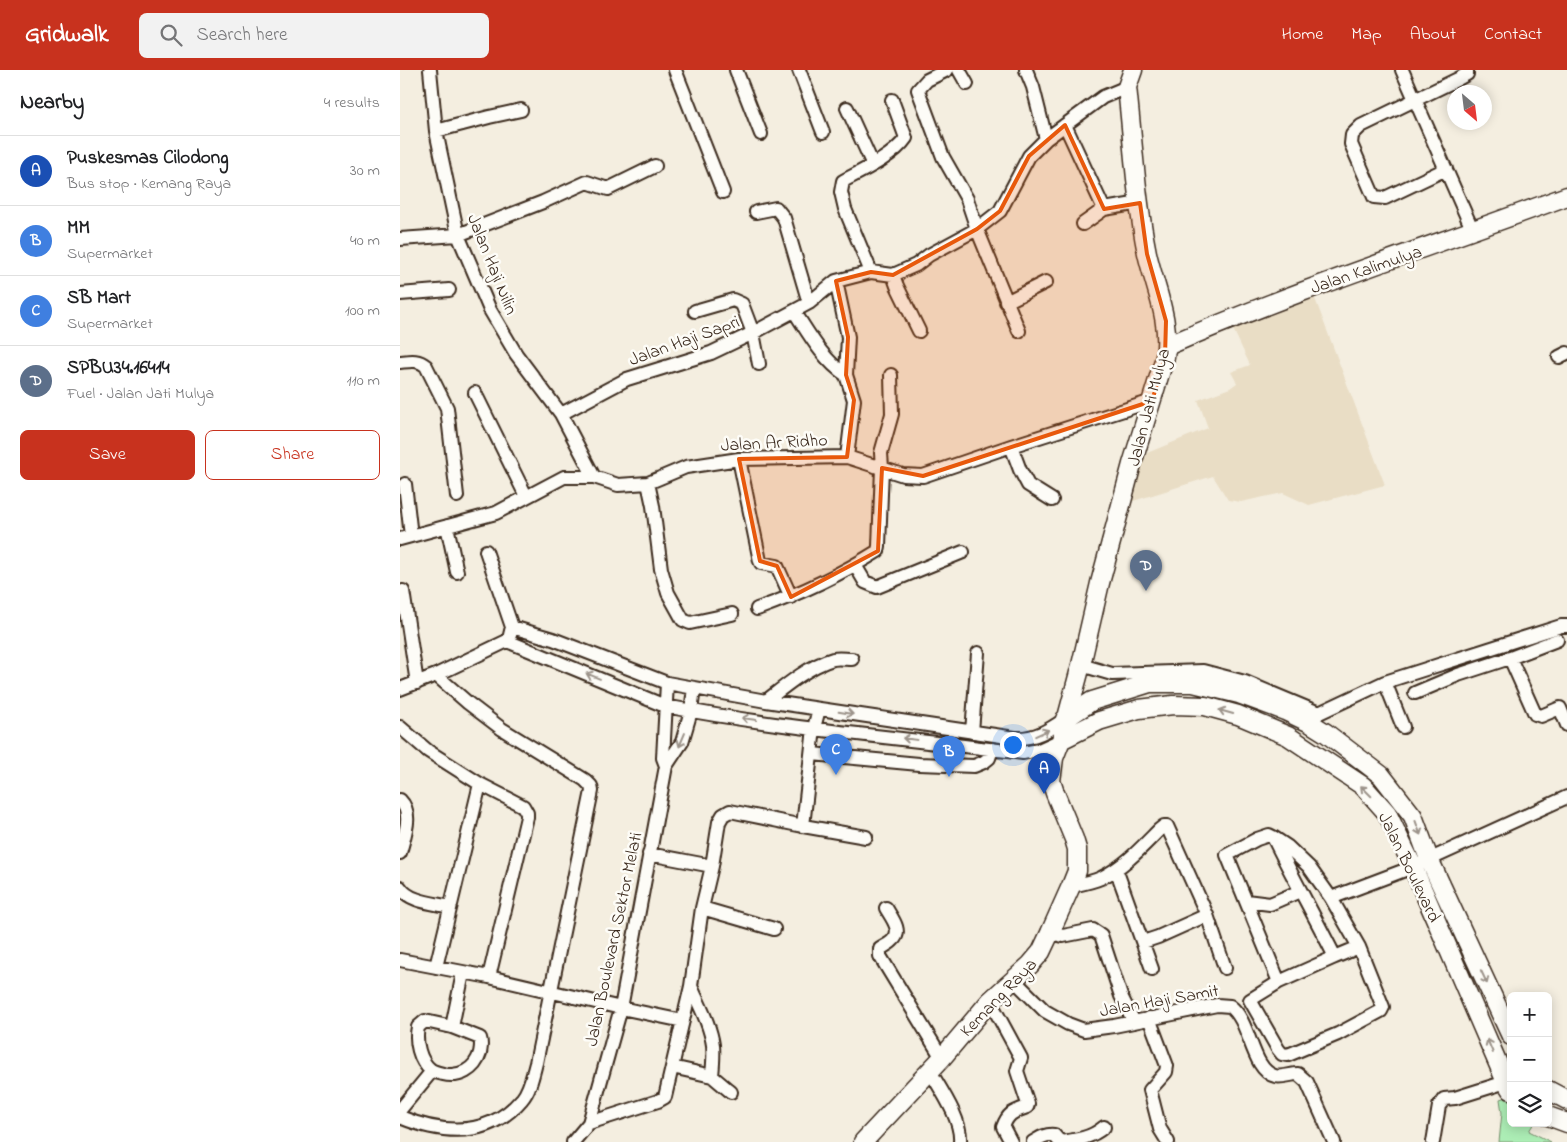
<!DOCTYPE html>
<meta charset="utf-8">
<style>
body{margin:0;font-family:"Indie Flower",sans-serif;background:#f2f2f2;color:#202124}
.controls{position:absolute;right:15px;bottom:15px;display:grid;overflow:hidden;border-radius:8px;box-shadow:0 2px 12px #0003}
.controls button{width:45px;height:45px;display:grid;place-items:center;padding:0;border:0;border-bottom:1px solid #e0e0e0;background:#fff;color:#202124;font:25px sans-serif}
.compass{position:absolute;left:1047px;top:15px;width:45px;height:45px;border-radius:50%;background:#fff;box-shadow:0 2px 12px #0003;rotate:152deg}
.you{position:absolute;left:612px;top:674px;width:18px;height:18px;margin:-12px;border:4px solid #fff;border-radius:50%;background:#1a73e8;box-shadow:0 0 0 8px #1a73e833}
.badge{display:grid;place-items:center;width:32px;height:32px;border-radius:50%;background:#c8321e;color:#fff;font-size:16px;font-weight:700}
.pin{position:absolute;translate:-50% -41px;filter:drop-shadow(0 1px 2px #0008)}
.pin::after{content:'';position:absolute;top:26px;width:18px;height:15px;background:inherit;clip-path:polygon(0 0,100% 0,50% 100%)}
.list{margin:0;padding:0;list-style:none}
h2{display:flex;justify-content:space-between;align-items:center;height:65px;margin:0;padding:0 20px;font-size:21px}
h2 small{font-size:16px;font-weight:400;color:#757577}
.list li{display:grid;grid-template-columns:32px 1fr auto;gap:15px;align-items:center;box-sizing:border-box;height:70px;padding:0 20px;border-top:1px solid #e0e0e0}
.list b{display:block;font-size:19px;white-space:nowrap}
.list p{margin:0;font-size:16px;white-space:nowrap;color:#757577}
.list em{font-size:16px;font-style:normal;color:#757577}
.actions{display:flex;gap:10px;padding:15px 20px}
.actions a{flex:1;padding:11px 0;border:1px solid #c8321e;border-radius:8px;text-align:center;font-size:18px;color:#c8321e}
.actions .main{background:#c8321e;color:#fff}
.icon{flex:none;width:28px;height:28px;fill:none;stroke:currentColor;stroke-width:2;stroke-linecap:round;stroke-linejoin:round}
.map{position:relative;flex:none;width:1167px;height:1072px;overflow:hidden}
header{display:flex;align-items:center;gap:30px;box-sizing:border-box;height:70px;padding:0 25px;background:#c8321e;color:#fff}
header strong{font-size:24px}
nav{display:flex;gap:28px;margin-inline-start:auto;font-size:18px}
.search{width:350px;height:45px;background:#f2f2f2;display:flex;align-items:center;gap:12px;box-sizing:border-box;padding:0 18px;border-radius:8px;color:#757577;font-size:19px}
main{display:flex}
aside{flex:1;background:#fff}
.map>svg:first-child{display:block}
</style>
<header>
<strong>Gridwalk</strong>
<div class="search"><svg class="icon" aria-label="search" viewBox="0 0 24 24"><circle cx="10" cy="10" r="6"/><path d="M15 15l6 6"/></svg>Search here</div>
<nav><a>Home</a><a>Map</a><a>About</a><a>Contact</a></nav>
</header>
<main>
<aside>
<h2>Nearby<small>4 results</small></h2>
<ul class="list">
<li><span class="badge" style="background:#1a4fb4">A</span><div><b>Puskesmas Cilodong</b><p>Bus stop · Kemang Raya</p></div><em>30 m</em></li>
<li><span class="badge" style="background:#3f7fe0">B</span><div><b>MM</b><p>Supermarket</p></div><em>40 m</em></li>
<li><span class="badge" style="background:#3f7fe0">C</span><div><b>SB Mart</b><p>Supermarket</p></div><em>100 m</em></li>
<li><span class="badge" style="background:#5c6f8a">D</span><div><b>SPBU34.16414</b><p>Fuel · Jalan Jati Mulya</p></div><em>110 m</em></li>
</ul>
<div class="actions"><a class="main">Save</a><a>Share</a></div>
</aside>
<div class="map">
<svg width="1167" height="1072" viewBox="0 0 1167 1072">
<rect width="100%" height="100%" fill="#f4eee0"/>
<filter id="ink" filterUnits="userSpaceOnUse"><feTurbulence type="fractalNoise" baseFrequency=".02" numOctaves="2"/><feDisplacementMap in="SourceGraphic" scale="10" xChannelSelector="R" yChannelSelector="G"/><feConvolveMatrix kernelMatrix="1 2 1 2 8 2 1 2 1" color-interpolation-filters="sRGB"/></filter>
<g filter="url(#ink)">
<!-- built -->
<path fill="#e9ddc5" d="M914 226 985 415 909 435 883 423 841 432 828 430 813 406 727 433 747 383 808 358 798 330 830 318 837 313 831 302 850 295 833 259Z"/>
<!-- green -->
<path fill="#acedb5" stroke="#748c6a" d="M1106 1027 1111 1032V1053H1134L1129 1061 1151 1072H1099L1102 1043 1100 1029Z"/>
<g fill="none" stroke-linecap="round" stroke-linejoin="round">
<defs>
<path id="street" d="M30 0 36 61 58 165 90 240 116 284 161 344 194 407
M275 0 323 122
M336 0 361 64
M399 0 423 62
M547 0 527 10 518 20 543 87 567 129 577 159 619 261
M559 0 567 14
M626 0 633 17 646 69
M1002 0 1073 161
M447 38 473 95
M665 55 704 139 740 133
M36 61 89 47 121 40
M1046 99 985 128 974 127 951 74 952 65 961 56 1058 9 1067 4V0
M356 142 376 138 384 148 409 233
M683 154 704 139
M0 169 58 165 143 132 187 112 208 119 255 96
M471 202 445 139 441 122 443 111C462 101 494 86 506 68L492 30
M493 205 497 216 519 261
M436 211 448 267 446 305 454 330 447 387
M0 224 49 220
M606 232 646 212
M295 241 333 230 342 234 353 263 359 294
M394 241C409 264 423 290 446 305
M1159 287 1167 283
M0 292C10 291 18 289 26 296L47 338 57 426
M75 323 126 426
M161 344 227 309 311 283 353 263 409 233 436 211 471 202 493 205 516 195 529 185 577 159 600 141 629 86 646 69 703 27 727 17
M611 376 620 400 628 415 652 430
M339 389 360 491 361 493 377 496 391 527
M248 413 253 436 261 499 268 523 283 550 290 553 332 544
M5 414 11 466
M47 456 57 502
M0 469 96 443 164 407H194L218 415 248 413 286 397 339 389 447 387 503 405 523 406 611 376 752 331
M86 481 112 557 110 565
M455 495 465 512 477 517 563 482
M3 521 17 613
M357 539C399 524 440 505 478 481L479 476 482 398 481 383 492 344 491 305
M112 557 153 569 267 613 366 631 615 668C635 669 649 660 665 649
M1110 588 1135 644 1141 646 1160 638 1167 655
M681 595 712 604 803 601 845 612 919 643
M985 612 1003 657
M0 619 36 605 107 571 265 636C383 659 504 668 623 683L639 680 661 670
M1015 623 1058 605 1110 588 1157 570
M366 631C385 616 409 596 433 589 438 588 446 589 452 589
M910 653 919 643 985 612 1161 556H1167
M0 657 28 681 80 714 123 736 127 743V747L89 907
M572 662 578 583
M412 684 519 694 574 696 584 692 589 688 592 679
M266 696 263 688 267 613
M0 730C14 744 4 766 0 783
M403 756 466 767
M873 767 888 777 909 797 931 828 959 877 983 937 981 941 938 964 888 985 882 984 878 979 850 930 879 912 935 887C915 847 893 808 873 767L869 765 857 769 827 785 879 912
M249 784 312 796
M716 799 752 899
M671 816C681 814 692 812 701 808 725 796 741 778 759 760L764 756H767L807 845 825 898
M0 817C9 832 34 833 50 837
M931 828 1013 797 1167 727
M846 831 870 834 900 821
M302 838 374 859
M486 838C491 847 503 861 493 870 490 874 484 876 480 879V886L542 988
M650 863 663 866 693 860 701 865 721 926 734 952
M743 872 758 867 807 845
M935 887 959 877
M0 890 89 907 221 938 283 951
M36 897 80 714
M614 910 645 941 668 954 684 960 714 956 817 935 830 936C851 951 851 1000 875 1006 881 1008 891 1004 898 1004L907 1012 934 1072
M291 916C299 935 310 954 313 975 314 985 313 995 312 1006
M590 931 621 988 617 1001 628 1034 627 1037C613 1042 608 1043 603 1057L611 1072
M749 948 767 996 766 1002 750 1020 760 1059 768 1072
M25 951 52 957 80 968C82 974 81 977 80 983 75 1000 59 1008 43 1004 39 1003 34 1002 31 1000 19 991 15 971 18 957Z
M52 957 63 903
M272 997 312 1006 331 1022
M530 1001C541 1020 562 1050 560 1072
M0 1040 32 1001
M0 1047C44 1065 89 1068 122 1029 130 1020 133 1004 136 993L192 721 191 716 185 710 102 659 68 633 36 605
M189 1053 258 1031 265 1027 291 916 302 838 312 796 319 752 323 745 330 741 403 756 414 658 419 639
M173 1072 189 1053 221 938 266 696 282 672 291 641 294 618
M633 1072C640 1068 645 1064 654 1065L660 1072
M660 1072C677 1070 691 1068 704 1057
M1033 1072 1039 1036 1044 1029 1055 1028 1106 1012"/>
<path id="secondary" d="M767 276C898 219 1033 176 1167 126
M665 649 692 631 750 613H793L839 624 885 641 910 653 926 663 981 705 1013 746 1029 789 1111 966
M661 670 699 651 739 639 773 635 805 636 838 645 888 666 963 716 987 743 1013 797 1106 1012 1111 1020
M1148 1020 1167 1030
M1148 1046 1167 1053
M463 1072 542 988 590 931 630 895 641 882 650 863 671 816 677 801V779L674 769 655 723 651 711 654 688 661 670 681 595 700 513 732 394 765 287C771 250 755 219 747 183 736 129 733 72 727 17L733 0"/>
</defs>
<!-- street casing -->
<use href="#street" stroke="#3b2a1e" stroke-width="16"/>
<!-- secondary casing -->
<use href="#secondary" stroke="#3b2a1e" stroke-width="21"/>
<!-- street -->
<use href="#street" stroke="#fdfcf7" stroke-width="12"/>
<!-- secondary -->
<use href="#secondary" stroke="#fdfcf7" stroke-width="18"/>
</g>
<!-- one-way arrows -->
<defs><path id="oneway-shaft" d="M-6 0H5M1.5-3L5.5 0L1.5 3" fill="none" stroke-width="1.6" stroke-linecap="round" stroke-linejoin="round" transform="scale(1.25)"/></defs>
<g stroke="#9c938a">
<use href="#oneway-shaft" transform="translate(193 606) rotate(-158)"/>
<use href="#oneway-shaft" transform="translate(826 642) rotate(-164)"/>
<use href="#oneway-shaft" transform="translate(446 643) rotate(9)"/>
<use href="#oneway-shaft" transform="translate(349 649) rotate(-172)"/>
<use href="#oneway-shaft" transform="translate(642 663) rotate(-25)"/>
<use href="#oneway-shaft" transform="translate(510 669) rotate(-173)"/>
<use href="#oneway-shaft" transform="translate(282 670) rotate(113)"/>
<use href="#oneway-shaft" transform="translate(966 721) rotate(-135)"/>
<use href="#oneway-shaft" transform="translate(1018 758) rotate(70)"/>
<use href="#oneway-shaft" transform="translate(1084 907) rotate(65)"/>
<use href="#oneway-shaft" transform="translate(1090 976) rotate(-113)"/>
</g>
</g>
<!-- marked area -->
<path fill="#e8590c" fill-opacity="0.2" stroke="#e8590c" stroke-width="4" stroke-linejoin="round" d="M665 55 704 139 740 133 747 184 766 251 765 287 752 331 523 406 482 398 478 481 391 527 377 496 360 491 339 389 447 387 454 330 446 305 448 267 436 211 471 202 493 205 577 159 600 141 629 86Z"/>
<g text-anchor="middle" stroke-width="5" stroke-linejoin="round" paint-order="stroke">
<!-- street labels -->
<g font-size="18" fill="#3b2a1e" stroke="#fdfcf7">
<text transform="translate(93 194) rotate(68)" y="6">Jalan Haji Nilin</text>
<text transform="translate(966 199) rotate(-19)" y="6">Jalan Kalimulya</text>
<text transform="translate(284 270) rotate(-20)" y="6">Jalan Haji Sapri</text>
<text transform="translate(748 337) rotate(-75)" y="6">Jalan Jati Mulya</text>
<text transform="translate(374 372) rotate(-3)" y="6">Jalan Ar Ridho</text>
<text transform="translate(1010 797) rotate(64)" y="6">Jalan Boulevard</text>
<text transform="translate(213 869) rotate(-78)" y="6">Jalan Boulevard Sektor Melati</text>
<text transform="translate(598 927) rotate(-46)" y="6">Kemang Raya</text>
<text transform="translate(759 930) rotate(-10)" y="6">Jalan Haji Samit</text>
</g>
</g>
</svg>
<div class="controls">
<button>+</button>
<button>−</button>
<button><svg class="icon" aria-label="layers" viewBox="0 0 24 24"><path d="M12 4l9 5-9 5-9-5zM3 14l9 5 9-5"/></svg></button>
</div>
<svg class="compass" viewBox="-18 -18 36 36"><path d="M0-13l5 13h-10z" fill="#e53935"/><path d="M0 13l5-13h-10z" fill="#757577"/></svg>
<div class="you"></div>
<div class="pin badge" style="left:644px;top:724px;background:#1a4fb4">A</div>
<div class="pin badge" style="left:549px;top:707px;background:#3f7fe0">B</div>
<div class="pin badge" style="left:436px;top:705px;background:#3f7fe0">C</div>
<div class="pin badge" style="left:746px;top:521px;background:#5c6f8a">D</div>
</div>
</main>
